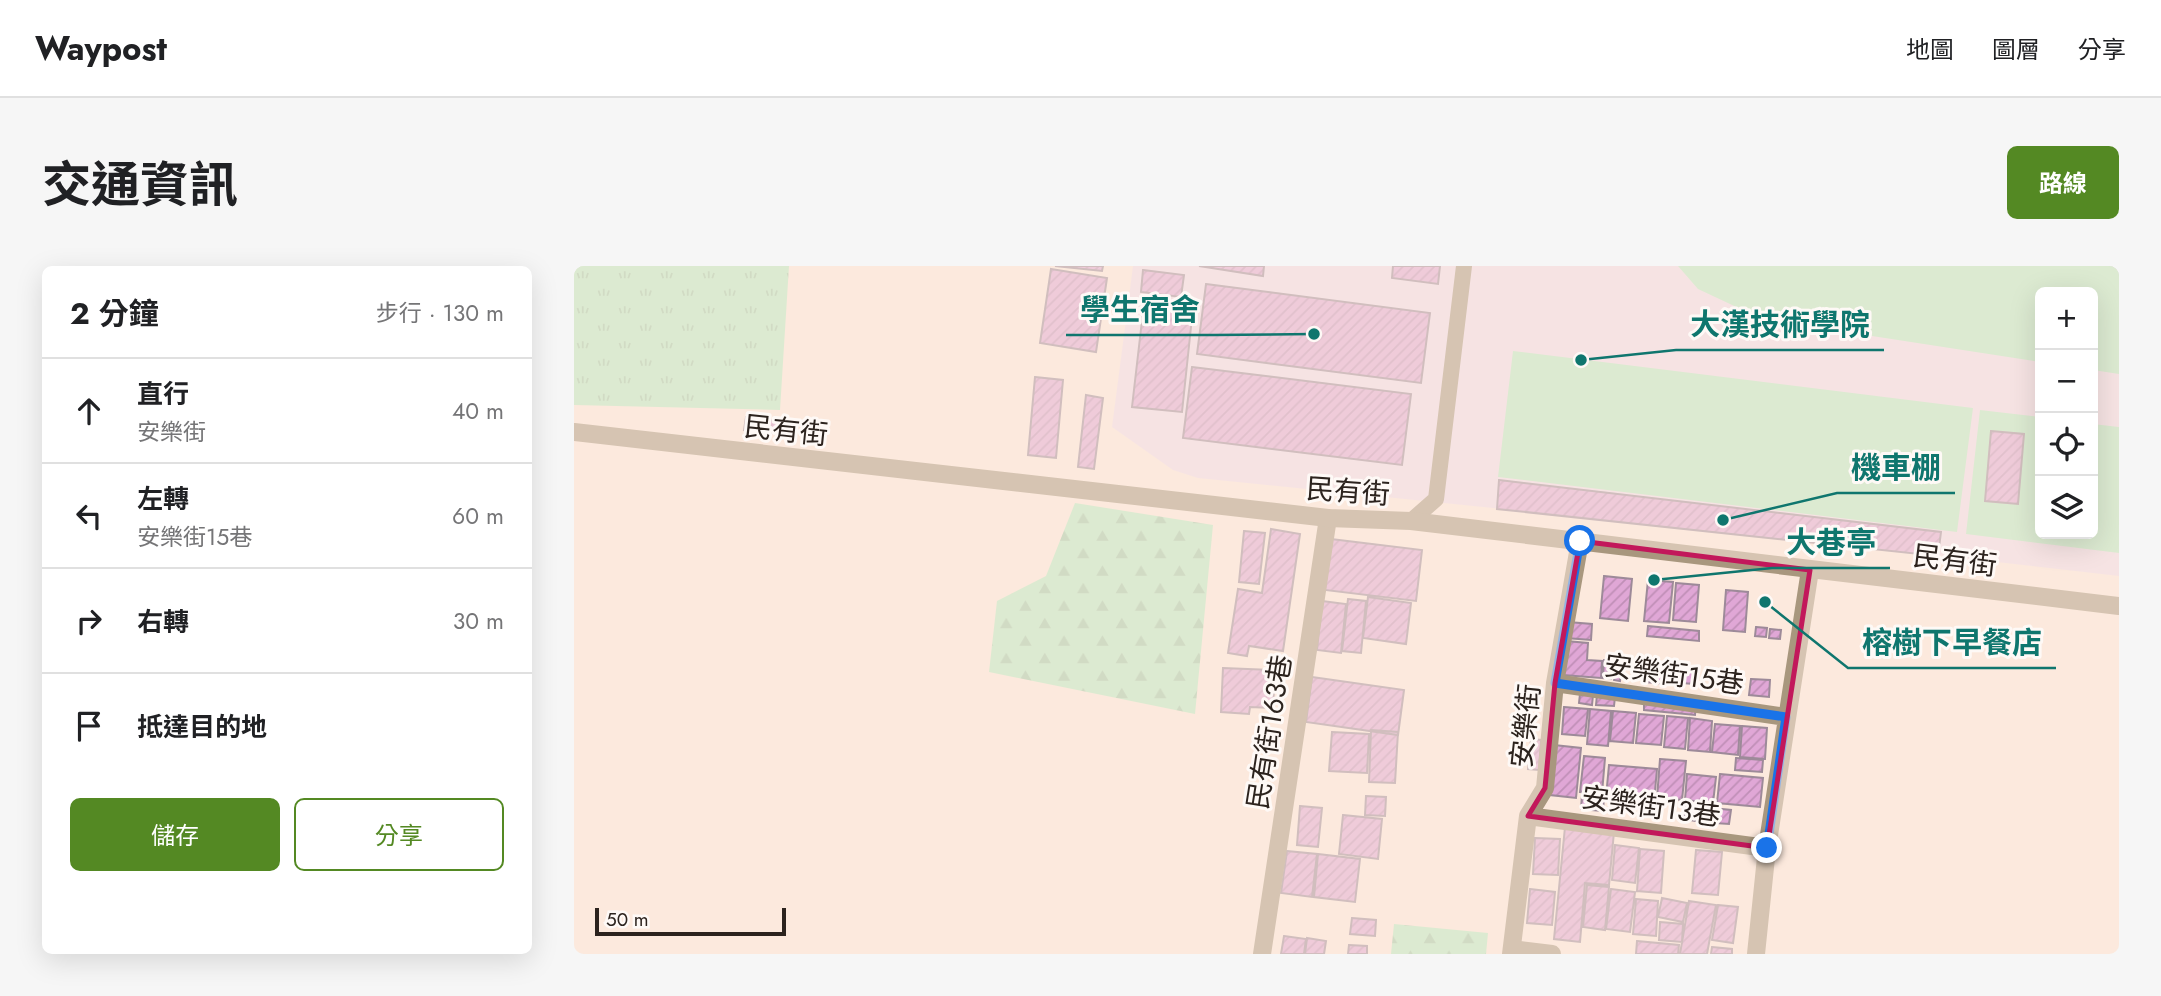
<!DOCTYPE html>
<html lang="zh-TW">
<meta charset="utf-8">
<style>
body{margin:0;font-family:Jost,"Noto Sans TC",sans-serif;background:#f6f6f6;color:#202124}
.controls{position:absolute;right:21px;top:21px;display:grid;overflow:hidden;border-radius:10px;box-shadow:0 7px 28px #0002}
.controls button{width:63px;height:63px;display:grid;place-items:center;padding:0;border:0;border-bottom:2px solid #e0e0e0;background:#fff;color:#202124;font:35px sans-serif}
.scale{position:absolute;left:21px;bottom:18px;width:191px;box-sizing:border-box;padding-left:7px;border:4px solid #2c231e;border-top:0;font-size:19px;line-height:24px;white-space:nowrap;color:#2c231e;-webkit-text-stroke:5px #fef9f6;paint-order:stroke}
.stop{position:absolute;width:21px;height:21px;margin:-16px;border:5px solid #1a73e8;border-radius:50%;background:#fff}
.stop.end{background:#1a73e8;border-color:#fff;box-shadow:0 2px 7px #0008}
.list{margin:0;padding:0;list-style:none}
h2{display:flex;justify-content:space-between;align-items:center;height:91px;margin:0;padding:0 28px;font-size:30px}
h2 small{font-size:23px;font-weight:400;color:#757577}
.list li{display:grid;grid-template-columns:46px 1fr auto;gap:21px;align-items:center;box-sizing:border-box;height:105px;padding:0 28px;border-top:2px solid #e0e0e0}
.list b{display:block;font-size:26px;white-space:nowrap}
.list p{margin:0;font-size:23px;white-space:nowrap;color:#757577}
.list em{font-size:23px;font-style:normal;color:#757577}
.actions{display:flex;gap:14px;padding:21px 28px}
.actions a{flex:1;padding:16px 0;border:2px solid #548923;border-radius:10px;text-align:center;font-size:24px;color:#548923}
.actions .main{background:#548923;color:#fff}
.icon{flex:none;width:38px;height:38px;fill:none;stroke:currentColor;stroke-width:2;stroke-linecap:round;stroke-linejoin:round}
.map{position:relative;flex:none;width:1545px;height:688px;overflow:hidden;border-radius:10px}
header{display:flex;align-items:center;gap:42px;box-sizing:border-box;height:98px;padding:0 35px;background:#fff;border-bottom:2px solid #e0e0e0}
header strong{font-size:33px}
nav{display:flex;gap:38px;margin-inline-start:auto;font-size:24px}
.intro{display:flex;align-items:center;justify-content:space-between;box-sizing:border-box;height:168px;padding:0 42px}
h1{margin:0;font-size:49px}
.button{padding:18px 32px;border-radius:10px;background:#548923;color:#fff;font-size:24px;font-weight:700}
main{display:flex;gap:42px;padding:0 42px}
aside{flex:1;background:#fff;border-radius:10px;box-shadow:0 7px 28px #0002}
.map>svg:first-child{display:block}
</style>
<header>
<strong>Waypost</strong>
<nav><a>地圖</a><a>圖層</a><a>分享</a></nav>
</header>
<div class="intro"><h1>交通資訊</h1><a class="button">路線</a></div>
<main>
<aside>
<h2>2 分鐘<small>步行 · 130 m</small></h2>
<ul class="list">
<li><svg class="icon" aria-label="ahead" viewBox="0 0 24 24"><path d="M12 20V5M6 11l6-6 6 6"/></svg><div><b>直行</b><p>安樂街</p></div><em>40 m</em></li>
<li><svg class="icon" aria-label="left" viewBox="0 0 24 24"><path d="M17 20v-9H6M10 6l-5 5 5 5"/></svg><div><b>左轉</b><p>安樂街15巷</p></div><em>60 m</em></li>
<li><svg class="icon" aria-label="right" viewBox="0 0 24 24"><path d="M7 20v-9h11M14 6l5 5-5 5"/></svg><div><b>右轉</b></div><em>30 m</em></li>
<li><svg class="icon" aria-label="arrive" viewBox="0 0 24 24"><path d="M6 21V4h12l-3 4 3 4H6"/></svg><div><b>抵達目的地</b></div></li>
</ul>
<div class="actions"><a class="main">儲存</a><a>分享</a></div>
</aside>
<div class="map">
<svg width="1545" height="688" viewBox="0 0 1545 688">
<defs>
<pattern id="forest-firs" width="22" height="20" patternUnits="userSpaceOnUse" patternTransform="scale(1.75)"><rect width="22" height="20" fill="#b7ebc3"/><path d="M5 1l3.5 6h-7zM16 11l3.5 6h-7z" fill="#9ec9a7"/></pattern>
<pattern id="park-tufts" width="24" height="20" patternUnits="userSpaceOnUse" patternTransform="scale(1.75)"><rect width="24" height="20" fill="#b7ebc3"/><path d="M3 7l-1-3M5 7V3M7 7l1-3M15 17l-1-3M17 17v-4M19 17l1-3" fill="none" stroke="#9ec9a7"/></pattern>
<pattern id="building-hatch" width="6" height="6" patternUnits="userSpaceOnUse" patternTransform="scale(1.75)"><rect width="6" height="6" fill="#e0a7d6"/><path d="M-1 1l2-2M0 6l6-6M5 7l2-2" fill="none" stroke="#c08fb7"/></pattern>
</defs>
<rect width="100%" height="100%" fill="#fce9dd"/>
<!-- education -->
<path fill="#f0dcec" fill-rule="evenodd" d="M559 0H1545V310L1204 271 624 212 599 204 538 161ZM1466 26H1519V268H1466Z"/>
<!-- grass -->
<path fill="#b7ebc3" d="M1104 0H1545V108L1519 104V26H1466V96L1188 53 1124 23Z
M939 85 1399 142 1383 266 924 211Z
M1406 144 1466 151V268H1519V158L1545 161V287L1392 268Z"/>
<!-- forest -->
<path fill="url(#forest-firs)" d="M501 237 639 259 621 448 415 406 423 335 472 310Z
M820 658 914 667 912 688H817Z"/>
<!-- park -->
<path fill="url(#park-tufts)" d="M0 0H215L206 144 0 139Z"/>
<!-- building -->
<path fill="url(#building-hatch)" stroke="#9d8a99" stroke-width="2" d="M481 0H529L528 5Z
M625 0H690L689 10Z
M819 0H866L864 18 818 12Z
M477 3 533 12 522 86 466 77Z
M569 4 610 9 607 31 567 26Z
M632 18 856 47 847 117 623 88Z
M570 37 619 42 608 146 558 141Z
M618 101 837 128 828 199 609 172Z
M461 111 489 114 482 192 454 189Z
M512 129 529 132 520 203 504 201Z
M172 151 216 157 215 169 170 164Z
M1417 165 1450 168 1444 238 1411 235Z
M1519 172 1523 173 1519 223Z
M925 214 1367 266 1364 290 923 243Z
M697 263 726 268 709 385 675 380 673 390 654 387 664 323 688 327Z
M670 265 691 267 685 318 665 316Z
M757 273 848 284 842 335 751 324Z
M1030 310 1058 313 1054 355 1026 352Z
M1074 314 1099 316 1095 357 1070 355Z
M1102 317 1125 319 1122 356 1099 354Z
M1152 324 1174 326 1171 366 1149 364Z
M794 331 837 337 832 378 789 372Z
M774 333 792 335 787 387 768 385Z
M748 335 772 338 767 387 743 384Z
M994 356 1018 358 1017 374 992 372Z
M1074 360 1125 365V375L1073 370Z
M1182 361 1193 362 1192 371 1181 370Z
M1196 363 1207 364 1206 373 1195 372Z
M992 375 1014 377 1013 394 1028 395 1027 412 989 409Z
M1030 394 1039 395 1037 413 1029 412Z
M1041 396 1048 397 1046 415 1040 414Z
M1073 400 1094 401 1093 418 1071 416Z
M649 402 701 404 699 442 676 441 675 448 647 446Z
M1098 403 1120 405 1119 418 1097 416Z
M738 411 830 424 824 469 732 456Z
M1177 413 1196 414 1195 431 1175 429Z
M1006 428 1019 429 1018 439 1005 437Z
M1023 429 1041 431 1040 440 1022 439Z
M1070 434 1122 439 1121 449 1070 444Z
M990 441 1014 443 1011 470 988 468Z
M1016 443 1037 445 1034 480 1013 478Z
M1039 445 1062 447 1059 477 1036 475Z
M1065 448 1090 450 1087 479 1062 477Z
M1093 450 1114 452 1111 483 1090 481Z
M1116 452 1138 455 1136 486 1114 484Z
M1141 458 1166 460 1164 489 1138 486Z
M1168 460 1193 462 1191 493 1166 491Z
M797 464 824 466 821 517 795 516Z
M758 466 795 468 793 507 755 505Z
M957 473 967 474 965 504 954 503Z
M980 479 1007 482 1002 532 976 529Z
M1010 490 1031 492 1028 527 1006 526Z
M1162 492 1189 494 1188 506 1161 504Z
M1086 493 1112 495 1108 534 1083 532Z
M1035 499 1083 503 1080 536 1032 531Z
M1113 508 1142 511 1139 537 1111 534Z
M1146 508 1189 512 1186 541 1143 537Z
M1008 528 1017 529 1016 543H1007Z
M792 530 812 531 811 550 791 549Z
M1020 530 1030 531 1029 545 1018 544Z
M1111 538 1124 539 1122 555 1110 553Z
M726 540 748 542 744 581 723 579Z
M1128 541 1157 544 1155 558 1126 556Z
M769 549 808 553 804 593 765 588Z
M991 561 1040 566 1035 619 1011 617 1006 676 980 673Z
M961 572 986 573 984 609 959 608Z
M1041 579 1065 582 1061 617 1038 614Z
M1066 583 1090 585 1087 627 1063 625Z
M1122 584 1148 586 1144 629 1118 627Z
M713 585 743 588 738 631 707 627Z
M744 588 786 593 781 636 740 631Z
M1013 619 1035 621 1031 664 1009 661Z
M956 623 981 626 978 659 953 657Z
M1037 623 1061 626 1056 666 1032 663Z
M1088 632 1113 637 1109 656 1084 651Z
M1062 633 1084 635 1082 670 1059 668Z
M1115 635 1142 639 1133 688H1106Z
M1144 639 1164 641 1159 677 1138 674Z
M778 652 802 654 801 670 776 668Z
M1086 656 1109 658 1108 676 1085 674Z
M710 670 732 673 730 688H707Z
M733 672 752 675 750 688H731Z
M1063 675 1105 679 1104 688H1062Z
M775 679 793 680V688H774Z
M1138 681 1158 683V688H1137Z"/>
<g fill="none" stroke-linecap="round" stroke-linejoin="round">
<!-- service -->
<path stroke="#a8977e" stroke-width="16" d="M837 255 862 233 890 0"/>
<!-- minor -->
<path stroke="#a8977e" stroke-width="18" d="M981 417 1212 451
M954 550 1193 582
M938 683 978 688
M688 688 754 252
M937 688 954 550 971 522 981 417 1006 275
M1182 688 1193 582 1236 304"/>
<!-- tertiary -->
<path stroke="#a8977e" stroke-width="18" d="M0 166 754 252 837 255 1545 340"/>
</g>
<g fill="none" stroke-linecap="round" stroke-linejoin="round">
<!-- route -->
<path stroke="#1a73e8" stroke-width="9" d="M1006 275 981 417 1212 451 1193 582"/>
</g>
<!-- marked area -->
<path d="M0 0H1545V688H0ZM1006 275 1236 304 1193 582 954 550 971 522 981 417Z" fill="#fce9dd" fill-opacity=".55" fill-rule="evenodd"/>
<path fill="none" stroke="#c2185b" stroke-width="5" stroke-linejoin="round" d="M1006 275 1236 304 1193 582 954 550 971 522 981 417Z"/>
<g text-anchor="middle" stroke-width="6" stroke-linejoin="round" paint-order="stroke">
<!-- street labels -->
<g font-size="28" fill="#2c231e" stroke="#fef9f6">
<text transform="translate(212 164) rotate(6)" y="10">民有街</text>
<text transform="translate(774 225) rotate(4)" y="10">民有街</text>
<text transform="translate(1381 294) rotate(7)" y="10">民有街</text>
<text transform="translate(1100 408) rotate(8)" y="10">安樂街15巷</text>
<text transform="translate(951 460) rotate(-84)" y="10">安樂街</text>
<text transform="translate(695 466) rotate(-81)" y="10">民有街163巷</text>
<text transform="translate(1077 540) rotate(8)" y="10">安樂街13巷</text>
</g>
</g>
<!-- callouts -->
<path fill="none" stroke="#0f766e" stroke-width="2.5" d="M740 68L640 69H492M1007 94L1102 84H1310M1149 254L1263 227H1381M1080 314L1198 302H1316M1191 336L1274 402H1482"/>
<g fill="#0f766e" stroke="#fef9f6" stroke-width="2.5">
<circle cx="740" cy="68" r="7"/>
<circle cx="1007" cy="94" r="7"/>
<circle cx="1149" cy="254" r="7"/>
<circle cx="1080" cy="314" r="7"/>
<circle cx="1191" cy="336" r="7"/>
</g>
<g font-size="30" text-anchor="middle" font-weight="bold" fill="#0f766e" stroke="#fef9f6" stroke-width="6" stroke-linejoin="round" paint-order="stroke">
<text x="566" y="54">學生宿舍</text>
<text x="1206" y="69">大漢技術學院</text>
<text x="1322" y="212">機車棚</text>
<text x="1257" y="287">大巷亭</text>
<text x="1378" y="387">榕樹下早餐店</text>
</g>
</svg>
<div class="controls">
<button>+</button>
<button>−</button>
<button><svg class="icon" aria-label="locate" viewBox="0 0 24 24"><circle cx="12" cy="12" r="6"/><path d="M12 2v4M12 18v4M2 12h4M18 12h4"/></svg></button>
<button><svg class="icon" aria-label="layers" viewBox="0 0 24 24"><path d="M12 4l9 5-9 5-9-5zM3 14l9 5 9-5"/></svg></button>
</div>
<div class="scale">50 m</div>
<div class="stop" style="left:1006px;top:275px"></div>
<div class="stop end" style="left:1193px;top:582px"></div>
</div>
</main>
